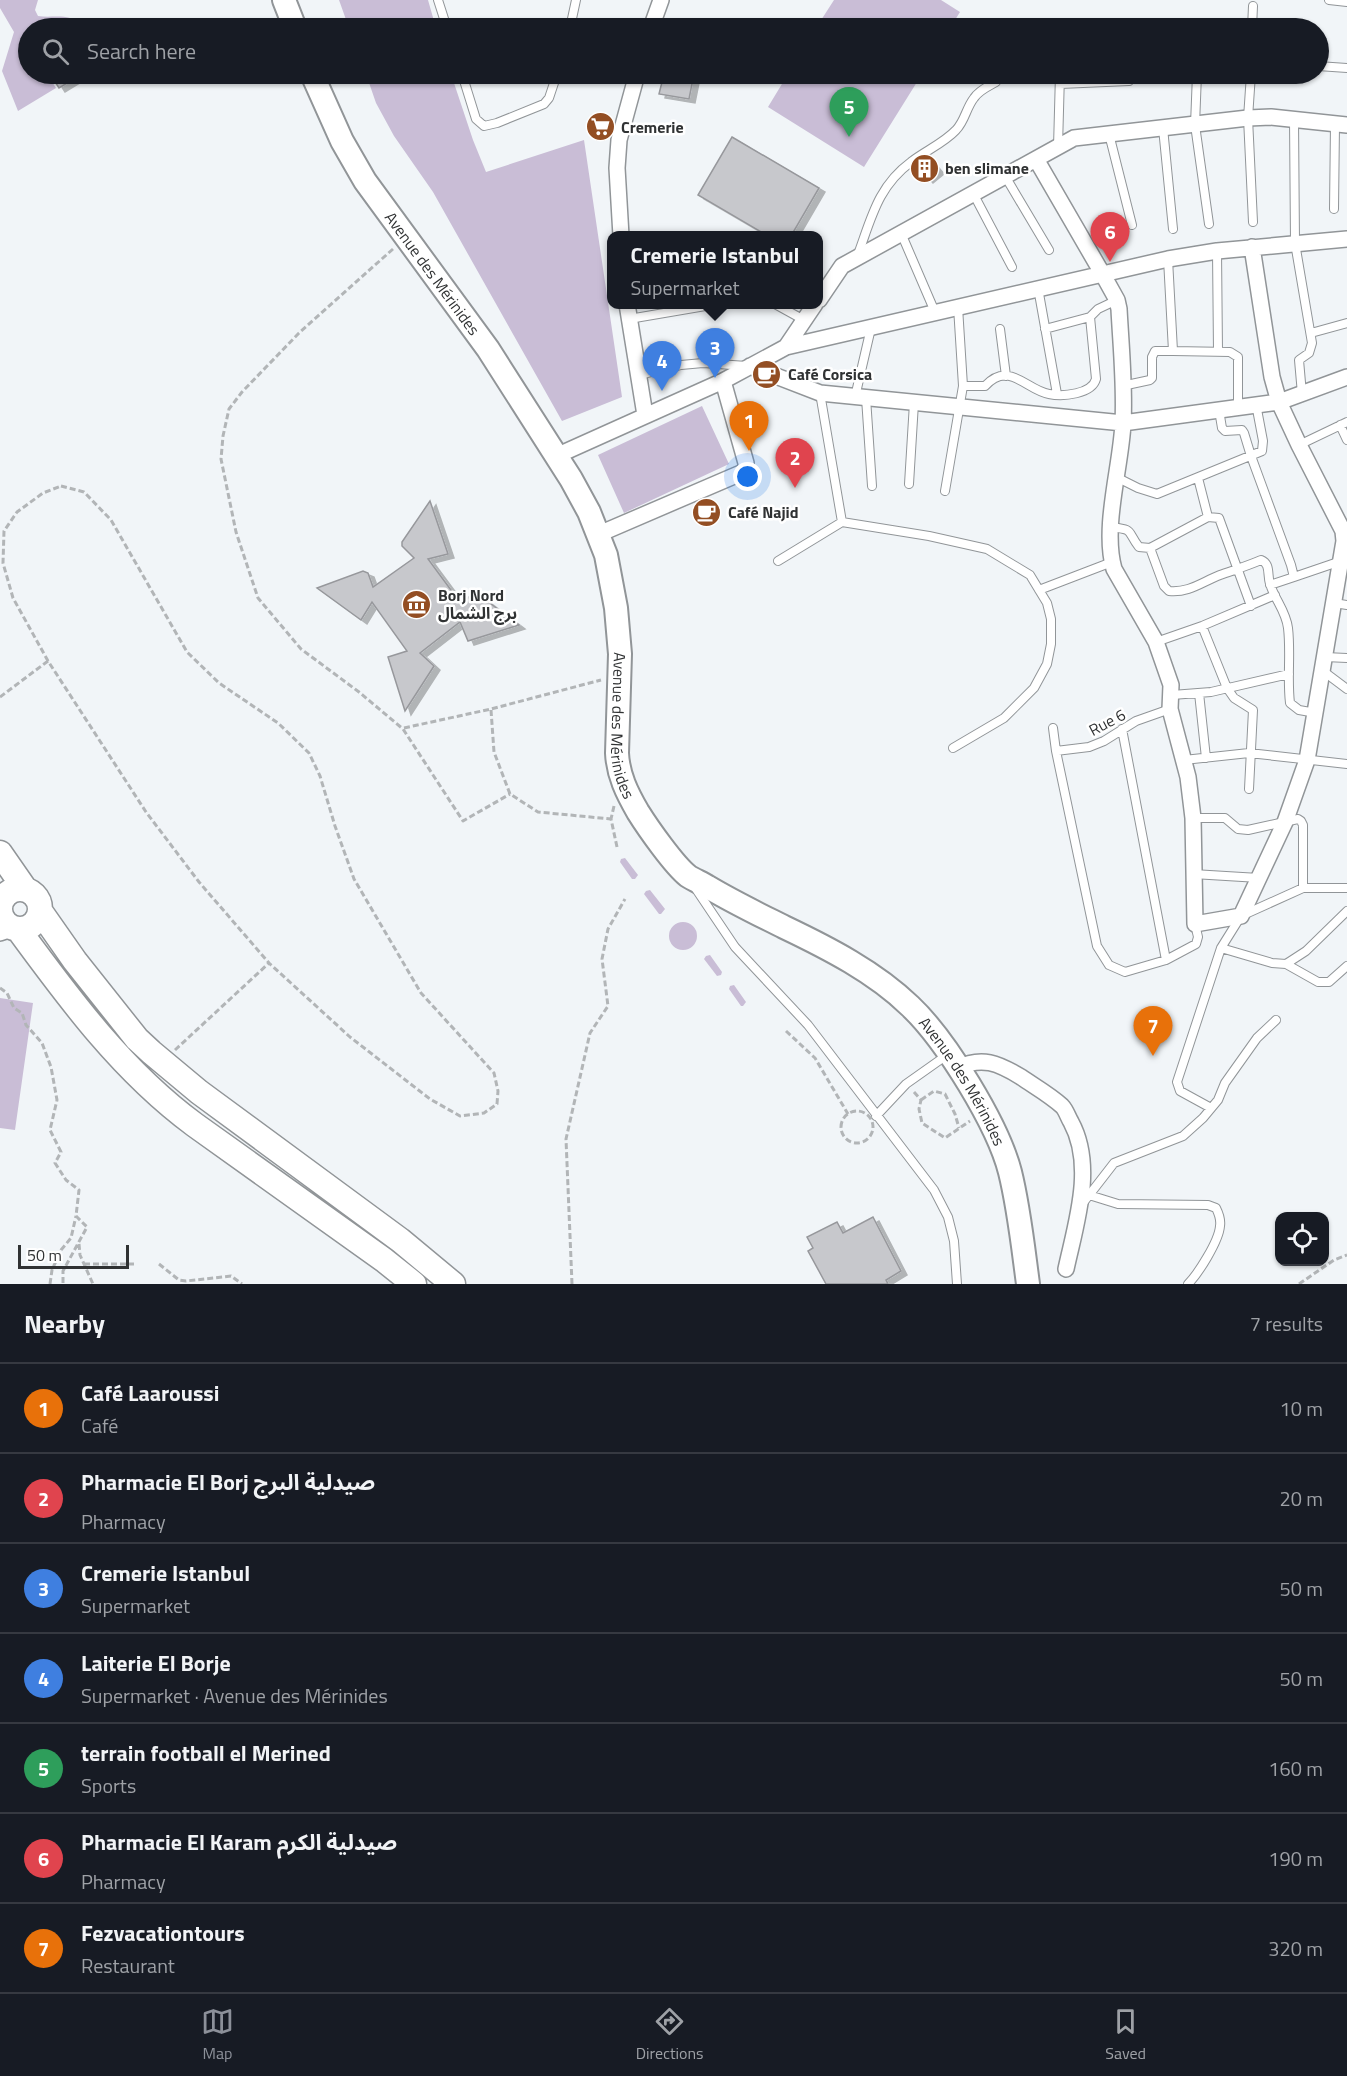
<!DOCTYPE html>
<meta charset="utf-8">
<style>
body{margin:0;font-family:"Titillium Web","Noto Sans Arabic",sans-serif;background:#20242c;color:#f1f3f6}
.controls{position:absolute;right:18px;bottom:18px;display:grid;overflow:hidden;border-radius:12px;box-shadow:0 2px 4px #0004}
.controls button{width:54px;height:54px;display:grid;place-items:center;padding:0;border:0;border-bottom:2px solid #363941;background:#171b24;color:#f1f3f6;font:30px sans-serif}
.scale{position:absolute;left:18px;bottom:15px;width:111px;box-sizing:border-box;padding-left:6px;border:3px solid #303233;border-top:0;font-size:16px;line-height:21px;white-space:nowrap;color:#303233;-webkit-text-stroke:4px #fff;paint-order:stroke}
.you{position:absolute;left:748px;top:477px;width:21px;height:21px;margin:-15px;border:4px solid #fff;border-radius:50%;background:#1a73e8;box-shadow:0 0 0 9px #1a73e833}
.badge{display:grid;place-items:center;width:39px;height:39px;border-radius:50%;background:#8c9099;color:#fff;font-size:20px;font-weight:700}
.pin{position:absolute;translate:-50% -50px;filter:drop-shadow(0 2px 3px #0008)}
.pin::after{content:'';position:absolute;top:32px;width:21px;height:18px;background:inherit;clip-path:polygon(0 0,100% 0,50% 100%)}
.popup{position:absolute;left:607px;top:231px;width:216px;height:78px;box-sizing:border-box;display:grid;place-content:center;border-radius:12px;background:#171b24;filter:drop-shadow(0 2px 4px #0005);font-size:20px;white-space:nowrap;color:#9ea1a6}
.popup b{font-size:22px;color:#f1f3f6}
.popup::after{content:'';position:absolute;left:50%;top:100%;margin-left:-12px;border:12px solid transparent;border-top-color:#171b24}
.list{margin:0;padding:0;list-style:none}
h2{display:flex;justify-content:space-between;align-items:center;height:78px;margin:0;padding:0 24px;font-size:26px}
h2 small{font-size:20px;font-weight:400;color:#9ea1a6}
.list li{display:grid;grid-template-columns:39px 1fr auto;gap:18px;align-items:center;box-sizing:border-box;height:90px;padding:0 24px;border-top:2px solid #363941}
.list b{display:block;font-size:22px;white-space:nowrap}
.list p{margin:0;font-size:20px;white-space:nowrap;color:#9ea1a6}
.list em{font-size:20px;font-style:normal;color:#9ea1a6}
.icon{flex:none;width:33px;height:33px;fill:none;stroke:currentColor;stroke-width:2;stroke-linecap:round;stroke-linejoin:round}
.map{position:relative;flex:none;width:1347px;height:1284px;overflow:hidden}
.search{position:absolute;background:#171b24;box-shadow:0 2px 4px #0004;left:18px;right:18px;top:18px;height:66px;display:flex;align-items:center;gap:15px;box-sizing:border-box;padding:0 21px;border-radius:33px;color:#9ea1a6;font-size:22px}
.sheet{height:708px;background:#171b24}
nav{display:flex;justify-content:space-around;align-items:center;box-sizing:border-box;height:84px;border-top:2px solid #363941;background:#171b24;font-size:16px;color:#9ea1a6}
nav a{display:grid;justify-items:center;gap:3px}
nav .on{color:#8c9099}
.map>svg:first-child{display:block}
</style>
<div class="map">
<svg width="1347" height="1284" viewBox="0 0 1347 1284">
<defs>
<filter id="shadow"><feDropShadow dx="6" dy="4" stdDeviation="0" flood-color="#0004"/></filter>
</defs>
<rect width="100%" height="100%" fill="#f1f5f8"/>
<!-- green -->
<path fill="#c9bdd6" d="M0 0H38L35 10 38 16C49 18 59 15 70 18L74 28H28V74H47L56 88 18 111 2 71 14 32 0 8Z
M339 0H428L436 28H349Z
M834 0H941L960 12 950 28H816Z
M366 74H451L473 140 486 172 584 140 622 397 562 421 433 192 394 136 376 103Z
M788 74H922L864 167 768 107Z
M702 406 729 464 624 513 598 455Z
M625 858 638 875 635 879H632L620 862 621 859Z
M650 890 665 909 661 914H659L644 894 646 891Z
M669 936a14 14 0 1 1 28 0a14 14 0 1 1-28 0Z
M710 955 722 972 721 975 717 976 704 959 706 956Z
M734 985 746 1002 743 1006H741L729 989 730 986Z
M0 998 33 1003 15 1130 0 1128Z"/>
<!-- building -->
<path fill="#c7c8cc" stroke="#97989c" stroke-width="1.5" filter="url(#shadow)" d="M50 74H82L59 88Z
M664 74H694L689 99 659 94Z
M732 137 819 188 791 236H768L698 195Z
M928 158 938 170 927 179 916 166Z
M430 501 448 554 428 559 462 605 474 591 519 625 468 641 460 622 420 653 434 666 405 711 388 657 407 651 372 602 361 620 317 588 363 571 368 573 373 587 414 558 402 546V542Z
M873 1217 901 1271 886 1280 888 1284H826L808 1251 813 1248 807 1237 837 1222 843 1233Z"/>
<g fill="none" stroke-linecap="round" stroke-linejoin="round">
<defs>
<path id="lane" d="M438 0 447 28
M1329 0 1347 2
M570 28 576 0
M1000 28 1009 23H1186L1192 24 1197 28
M1252 28 1253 6
M1318 66 1347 68
M462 74 476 119 484 126 497 123 544 104 549 98 557 74
M1197 74 1195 125 1209 224
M1251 74 1248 118 1253 222
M1060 84 1129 81
M1294 119 1295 243 1312 343 1309 353 1299 360 1302 394
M1163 128 1173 229
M1109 134 1132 225
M1058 147 1060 74
M1005 176 1049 250
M973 193 1012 267
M1334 209 1335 124
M901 233 935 312
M1217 251 1218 351
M857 257C871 220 877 187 911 162 925 151 944 143 956 130 965 121 966 108 974 98 979 90 989 86 996 82L998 74
M1038 288 1057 394
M775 304 804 320
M629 319 717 304
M1000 329 1006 376
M1045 329 1090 317
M1311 333 1347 323
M1173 351 1230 352 1238 357V407
M639 375 681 365 703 363 747 366
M963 386H985C1009 360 1026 390 1049 394 1063 397 1092 394 1096 379L1090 317 1098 309 1117 300
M1122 386 1150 380 1152 378V357L1155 351H1173L1168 259
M820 393 842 522
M855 397 871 328
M866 398 872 486
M1219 410 1222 428 1225 431 1242 430 1244 433 1251 456 1291 565 1294 577 1270 585
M1340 425 1347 440
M1299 445 1347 422
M1116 477 1138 488 1157 494 1262 451 1263 441 1256 404
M1198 478 1208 517
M909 484 914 403
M945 491 963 386 958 307
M1111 527C1135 530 1126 530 1139 547L1150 548 1208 517 1219 518 1251 606
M1150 548 1164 586 1169 591C1189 593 1202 582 1220 575 1234 570 1247 566 1261 560 1271 564 1267 575 1270 584 1275 600 1286 611 1288 628 1291 653 1287 678 1290 703L1299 710 1316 713
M778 561 842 522 929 536 987 549 1030 575 1047 603 1051 619V644L1047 664 1034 688 1004 718 953 748
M1294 577 1341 561
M1039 590 1112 562
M1334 603 1347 605
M1202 626 1227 688 1234 698 1253 710 1249 789
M1156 642 1202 626 1275 595
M1325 657 1347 658
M1323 671 1347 689
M1199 693 1206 758
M1172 695 1211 692 1289 674
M1053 728 1056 751 1097 946 1109 965 1125 972 1166 960 1122 729
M1056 751 1089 747 1104 741 1136 721 1170 709
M1184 760 1249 753 1347 764
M1193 818H1225L1238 829 1248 830 1298 819 1301 821 1303 825V888
M1193 874 1259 878
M696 889 735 947 808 1025 934 1190 948 1217 954 1241 957 1284
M1221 948 1272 963 1286 964 1318 982H1329L1347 966
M1166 960 1196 944 1198 937 1195 924
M1286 964 1306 951 1347 911
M1211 1108 1180 1091 1177 1082 1221 948 1241 916 1303 888H1347
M876 1116 906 1084 947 1055
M1089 1195 1118 1204 1208 1205 1216 1208C1219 1214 1221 1220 1220 1226 1219 1241 1198 1274 1188 1284
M1083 1203 1114 1163 1183 1136 1203 1118 1218 1100 1225 1083 1257 1038 1276 1020"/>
<path id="street" d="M651 28 661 0
M1036 159 1102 273 1117 300 1119 309C1121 347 1125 386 1123 423 1121 467 1102 527 1114 569L1156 642 1171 685 1170 709 1188 777 1193 818 1195 924 1241 916 1285 822 1307 760 1344 541 1343 531 1299 445 1279 402 1272 377 1252 247
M621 236 617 168 619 140 637 74
M819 300 842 266 1074 138 1248 118 1271 117 1347 125
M627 304 645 415
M786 347 815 304
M750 366 820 393 1123 423 1279 402 1347 377
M556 456 723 381 786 347 1168 259 1217 251 1347 239
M599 534 741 473 746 469V463L723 381
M0 904H1
M0 933 15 928
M957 1068C982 1056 998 1063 1021 1077 1034 1086 1050 1095 1062 1106 1066 1110 1068 1117 1071 1122 1095 1166 1076 1223 1066 1269"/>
<g id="secondary">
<path d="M284 0 295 28"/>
<path id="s1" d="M312 74 342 141 365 181 488 349 571 479 589 512 606 555 616 608 620 654 617 753C618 775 627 793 638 812 648 828 674 865 688 876 694 880 702 883 708 887 733 902 758 914 784 927 828 948 875 972 910 1006 946 1040 998 1125 1010 1172 1019 1208 1023 1247 1028 1284"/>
</g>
<path id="primary" d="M0 853 25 889
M0 909a20 20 0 1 1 40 0a20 20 0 1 1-40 0Z
M40 911 75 961 137 1039 151 1052 199 1092 400 1240 453 1284
M18 929C70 1000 123 1072 195 1125L384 1260 414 1284"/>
</defs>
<!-- lane casing -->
<use href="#lane" stroke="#919598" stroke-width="10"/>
<!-- street casing -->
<use href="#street" stroke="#919598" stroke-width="18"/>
<!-- secondary casing -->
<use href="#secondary" stroke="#919598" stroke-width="26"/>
<!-- primary casing -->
<use href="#primary" stroke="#919598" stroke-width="27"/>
<!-- path -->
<path stroke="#b2b5b7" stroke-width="3" stroke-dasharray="6 3" stroke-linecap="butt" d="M393 249 299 333 242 392 229 409 223 436 221 459 236 532 258 598 301 649 359 692 403 729 463 821 510 794
M61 486 84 492 111 520 187 652 219 683 278 723 309 753 320 776 335 826 354 879 421 993 494 1073 498 1091 497 1104 484 1113 460 1116 430 1099 350 1037 269 963 199 882 146 812 48 661 13 598 3 563 4 531 17 512 43 493Z
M0 697 48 661
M491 710 494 752 510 794 538 812 611 819
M404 728 491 709 601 680
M614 806 611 819 617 847
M0 988 7 993 14 1008 22 1013 26 1025 42 1043 51 1067 57 1100 50 1130 61 1152 55 1163 66 1180 79 1190 76 1216 87 1227 63 1271V1284
M786 1031 815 1058 848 1114
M175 1050 269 963
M914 1092 921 1100 919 1109 922 1123 945 1138 970 1121
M921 1100 934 1091 945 1094 955 1114 959 1128
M841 1127a16 16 0 1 1 32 0a16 16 0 1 1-32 0Z
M79 1244 80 1255 93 1284
M84 1264H134
M159 1264 179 1280 186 1281 231 1276 242 1284
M50 1284 52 1270 61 1250 71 1238 76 1216
M572 1284 566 1139 590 1033 608 1006 602 959 608 929 625 899
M1299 1284 1334 1260 1347 1255"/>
<!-- lane -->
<use href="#lane" stroke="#fff" stroke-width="8"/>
<!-- street -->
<use href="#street" stroke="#fff" stroke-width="15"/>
<!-- secondary -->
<use href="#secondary" stroke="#fff" stroke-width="22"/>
<!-- primary -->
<use href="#primary" stroke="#fff" stroke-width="24"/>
</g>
<!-- icons -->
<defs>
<symbol id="supermarket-disc" viewBox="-11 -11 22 22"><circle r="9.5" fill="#934e23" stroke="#fff"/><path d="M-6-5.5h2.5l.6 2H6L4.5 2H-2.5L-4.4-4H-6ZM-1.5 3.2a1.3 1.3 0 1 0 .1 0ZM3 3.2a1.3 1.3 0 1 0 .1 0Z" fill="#fff"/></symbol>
<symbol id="building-disc" viewBox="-11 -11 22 22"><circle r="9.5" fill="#934e23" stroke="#fff"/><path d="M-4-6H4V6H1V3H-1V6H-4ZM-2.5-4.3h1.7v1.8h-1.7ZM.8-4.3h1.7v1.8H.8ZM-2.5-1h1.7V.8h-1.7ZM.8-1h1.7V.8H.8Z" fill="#fff"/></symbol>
<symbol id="cafe-disc" viewBox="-11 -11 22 22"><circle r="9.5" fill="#934e23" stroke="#fff"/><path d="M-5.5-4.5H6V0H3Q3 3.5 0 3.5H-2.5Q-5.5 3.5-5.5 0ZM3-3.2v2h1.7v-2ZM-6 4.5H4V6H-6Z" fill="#fff"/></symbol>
<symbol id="museum-disc" viewBox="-11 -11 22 22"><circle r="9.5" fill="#934e23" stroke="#fff"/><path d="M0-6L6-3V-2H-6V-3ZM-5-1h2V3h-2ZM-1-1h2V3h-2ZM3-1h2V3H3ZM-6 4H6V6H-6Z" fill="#fff"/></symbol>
</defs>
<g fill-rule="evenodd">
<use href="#supermarket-disc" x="584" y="110" width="33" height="33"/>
<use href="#building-disc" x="908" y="152" width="33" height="33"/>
<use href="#cafe-disc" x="750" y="358" width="33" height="33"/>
<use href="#cafe-disc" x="690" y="496" width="33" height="33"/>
<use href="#museum-disc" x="400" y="588" width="33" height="33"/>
</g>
<g text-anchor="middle" stroke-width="5" stroke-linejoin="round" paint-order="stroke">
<!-- poi labels -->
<g font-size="16" font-weight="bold" fill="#303233" stroke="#fff" text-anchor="start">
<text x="621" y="133">Cremerie</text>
<text x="945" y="174">ben slimane</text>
<text x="788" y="380">Café Corsica</text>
<text x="728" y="518">Café Najid</text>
<text x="438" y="601">Borj Nord<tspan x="438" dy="18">برج الشمال</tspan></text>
</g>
<!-- street labels -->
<g font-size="16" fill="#303233" stroke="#fff">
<text dy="6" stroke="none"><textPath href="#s1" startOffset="234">Avenue des Mérinides</textPath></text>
<text transform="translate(1107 722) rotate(-28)" y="6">Rue 6</text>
<text dy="6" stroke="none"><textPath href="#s1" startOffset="738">Avenue des Mérinides</textPath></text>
<text dy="6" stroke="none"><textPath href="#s1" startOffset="1260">Avenue des Mérinides</textPath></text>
</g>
</g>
</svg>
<div class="controls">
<button><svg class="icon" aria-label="locate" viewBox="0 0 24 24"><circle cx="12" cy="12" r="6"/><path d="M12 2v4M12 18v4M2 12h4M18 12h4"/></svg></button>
</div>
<div class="scale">50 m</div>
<div class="you"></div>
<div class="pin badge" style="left:749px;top:451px;background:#e8710a">1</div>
<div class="pin badge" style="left:795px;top:488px;background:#e0444e">2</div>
<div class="pin badge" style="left:715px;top:378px;background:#3f7fe0">3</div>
<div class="popup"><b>Cremerie Istanbul</b>Supermarket</div>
<div class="pin badge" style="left:662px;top:391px;background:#3f7fe0">4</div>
<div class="pin badge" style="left:849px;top:137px;background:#2e9e5b">5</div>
<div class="pin badge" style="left:1110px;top:262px;background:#e0444e">6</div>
<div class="pin badge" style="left:1153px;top:1056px;background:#e8710a">7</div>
<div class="search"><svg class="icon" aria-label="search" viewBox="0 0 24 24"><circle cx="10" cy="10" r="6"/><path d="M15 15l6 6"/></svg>Search here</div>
</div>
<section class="sheet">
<h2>Nearby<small>7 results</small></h2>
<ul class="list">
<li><span class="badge" style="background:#e8710a">1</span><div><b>Café Laaroussi</b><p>Café</p></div><em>10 m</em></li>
<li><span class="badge" style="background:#e0444e">2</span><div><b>Pharmacie El Borj صيدلية البرج</b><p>Pharmacy</p></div><em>20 m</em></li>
<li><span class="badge" style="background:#3f7fe0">3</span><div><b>Cremerie Istanbul</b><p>Supermarket</p></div><em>50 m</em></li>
<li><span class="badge" style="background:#3f7fe0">4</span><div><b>Laiterie El Borje</b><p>Supermarket · Avenue des Mérinides</p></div><em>50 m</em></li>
<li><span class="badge" style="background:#2e9e5b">5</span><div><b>terrain football el Merined</b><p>Sports</p></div><em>160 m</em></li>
<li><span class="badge" style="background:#e0444e">6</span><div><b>Pharmacie El Karam صيدلية الكرم</b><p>Pharmacy</p></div><em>190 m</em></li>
<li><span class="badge" style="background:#e8710a">7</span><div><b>Fezvacationtours</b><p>Restaurant</p></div><em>320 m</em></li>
</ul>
</section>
<nav>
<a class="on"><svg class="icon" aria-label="map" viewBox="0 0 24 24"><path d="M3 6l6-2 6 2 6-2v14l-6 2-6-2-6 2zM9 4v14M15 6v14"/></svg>Map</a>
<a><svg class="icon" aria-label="directions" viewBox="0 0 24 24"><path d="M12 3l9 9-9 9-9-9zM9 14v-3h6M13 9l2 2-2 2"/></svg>Directions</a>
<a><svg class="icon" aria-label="saved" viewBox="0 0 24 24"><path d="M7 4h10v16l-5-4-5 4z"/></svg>Saved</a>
</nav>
